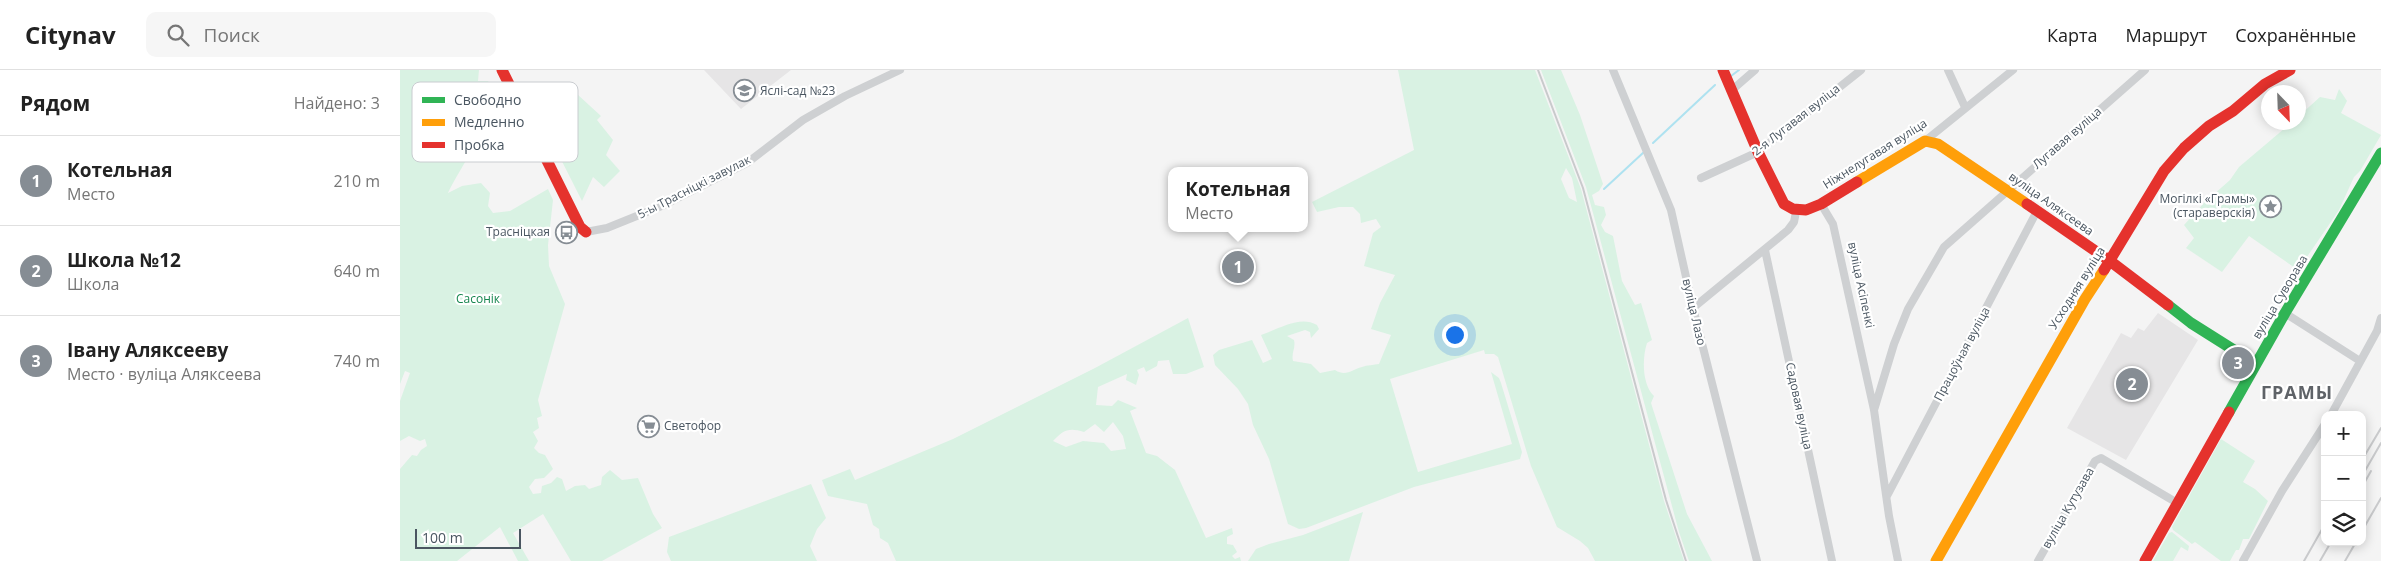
<!DOCTYPE html>
<html lang="ru">
<meta charset="utf-8">
<style>
body{margin:0;font-family:"Open Sans",sans-serif;background:#f6f6f6;color:#222}
.controls{position:absolute;right:15px;bottom:15px;display:grid;overflow:hidden;border-radius:10px;box-shadow:0 2px 12px #0003}
.controls button{width:45px;height:45px;display:grid;place-items:center;padding:0;border:0;border-bottom:1px solid #e0e0e0;background:#fff;color:#222;font:25px sans-serif}
.compass{position:absolute;left:1861px;top:15px;width:45px;height:45px;border-radius:50%;background:#fff;box-shadow:0 2px 12px #0003;rotate:157deg}
.scale{position:absolute;left:15px;bottom:12px;width:106px;box-sizing:border-box;padding-left:5px;border:2px solid #4a5661;border-top:0;font-size:14px;line-height:18px;white-space:nowrap;color:#4a5661;-webkit-text-stroke:4px #fff;paint-order:stroke}
.you{position:absolute;left:1054px;top:264px;width:18px;height:18px;margin:-12px;border:4px solid #fff;border-radius:50%;background:#1a73e8;box-shadow:0 0 0 8px #1a73e833}
.badge{display:grid;place-items:center;width:32px;height:32px;border-radius:50%;background:#868d94;color:#fff;font-size:16px;font-weight:700}
.pin{position:absolute;translate:-50% -50%;border:2px solid #fff;box-shadow:0 1px 5px #0006}
.popup{position:absolute;left:768px;top:97px;width:140px;height:65px;box-sizing:border-box;display:grid;place-content:center;border-radius:10px;background:#fff;filter:drop-shadow(0 1px 4px #0005);font-size:16px;white-space:nowrap;color:#767676}
.popup b{font-size:19px;color:#222}
.popup::after{content:'';position:absolute;left:50%;top:100%;margin-left:-10px;border:10px solid transparent;border-top-color:#fff}
.list{margin:0;padding:0;list-style:none}
h2{display:flex;justify-content:space-between;align-items:center;height:65px;margin:0;padding:0 20px;font-size:21px}
h2 small{font-size:16px;font-weight:400;color:#767676}
.list li{display:grid;grid-template-columns:32px 1fr auto;gap:15px;align-items:center;box-sizing:border-box;height:90px;padding:0 20px;border-top:1px solid #e0e0e0}
.list b{display:block;font-size:19px;white-space:nowrap}
.list p{margin:0;font-size:16px;white-space:nowrap;color:#767676}
.list em{font-size:16px;font-style:normal;color:#767676}
.icon{flex:none;width:28px;height:28px;fill:none;stroke:currentColor;stroke-width:2;stroke-linecap:round;stroke-linejoin:round}
.map{position:relative;flex:none;width:1981px;height:491px;overflow:hidden}
header{display:flex;align-items:center;gap:30px;box-sizing:border-box;height:70px;padding:0 25px;background:#fff;border-bottom:1px solid #e0e0e0}
header strong{font-size:24px}
nav{display:flex;gap:28px;margin-inline-start:auto;font-size:18px}
.search{width:350px;height:45px;background:#f6f6f6;display:flex;align-items:center;gap:12px;box-sizing:border-box;padding:0 18px;border-radius:10px;color:#767676;font-size:19px}
main{display:flex}
aside{flex:1;background:#fff}
.map>svg:first-child{display:block}
</style>
<header>
<strong>Citynav</strong>
<div class="search"><svg class="icon" aria-label="search" viewBox="0 0 24 24"><circle cx="10" cy="10" r="6"/><path d="M15 15l6 6"/></svg>Поиск</div>
<nav><a>Карта</a><a>Маршрут</a><a>Сохранённые</a></nav>
</header>
<main>
<aside>
<h2>Рядом<small>Найдено: 3</small></h2>
<ul class="list">
<li><span class="badge">1</span><div><b>Котельная</b><p>Место</p></div><em>210 m</em></li>
<li><span class="badge">2</span><div><b>Школа №12</b><p>Школа</p></div><em>640 m</em></li>
<li><span class="badge">3</span><div><b>Івану Аляксееву</b><p>Место · вуліца Аляксеева</p></div><em>740 m</em></li>
</ul>
</aside>
<div class="map">
<svg width="1981" height="491" viewBox="0 0 1981 491">
<rect width="100%" height="100%" fill="#f4f4f4"/>
<!-- education -->
<path fill="#e6e5e6" d="M304 0H391L341 39Z
M1758 243 1798 270 1726 390 1667 358 1721 263 1731 268 1738 258 1744 261Z"/>
<!-- green -->
<path fill="#d9f2e3" fill-rule="evenodd" d="M0 0H79L78 11H88C90 14 93 18 93 22 95 51 60 97 48 123L62 116 81 113 90 123 88 136 93 143 110 141 148 119 153 130 148 175 149 196 165 234 138 330 142 346 137 348 139 358 133 362 138 371 134 378 139 383 145 385 153 399 144 408 135 409 129 417 133 424 141 423 142 416 151 413 157 407 162 409 166 421 175 416 185 415 189 419 201 415 202 407 210 400 222 410 238 408 253 444 262 458 202 491H171L143 444 113 463 129 491H118L100 457 57 491H0V399L12 385 17 386 21 380 27 376 25 369 20 371 9 366 0 371V331L10 303 5 301 0 314Z
M998 0H1135L1181 119 1264 431 1284 491H1195L1188 478 1180 471 1157 457 1131 396 1098 287 1094 284H1085L1084 280 990 309 1018 402 1112 374 1091 302 1099 308 1101 313 1122 382 1120 389 1014 417 906 458 899 459 888 454 869 389 853 355 848 334 838 319 815 295 813 285 819 280 852 270 863 293 872 289 861 265C879 259 900 245 917 255L919 259 911 268 910 262 905 260 887 266 894 270C896 278 891 283 893 291L911 294 920 303 935 300C946 307 951 300 962 297 967 295 974 295 979 294L991 265 971 259 980 233 995 205 964 196 973 163 981 157 976 149 961 153 960 144 953 137H939L917 142 912 132 1014 80ZM1166 98 1172 108 1177 132 1169 128 1161 109Z
M1141 0H1161L1180 45 1203 114 1199 121 1192 125 1195 135 1204 137 1206 145 1201 155 1205 162 1213 166 1222 211 1235 235 1241 233 1252 270 1247 273C1242 288 1242 315 1254 326L1251 333 1287 444 1312 491H1289L1279 462 1186 117Z
M1939 19 1947 31 1941 43 1981 65 1960 101 1954 107 1939 140 1898 200 1849 166 1822 202 1786 178 1794 168 1784 155 1804 133 1830 110 1839 97 1891 53 1898 52 1899 46 1920 27 1935 30Z
M177 24 201 46 197 50 213 70 206 85 220 101 204 117 193 107 182 131 130 28Z
M788 248 804 297 786 304H773L769 290 758 291 757 296 746 302 744 297 737 300 739 305 736 315 726 310 727 304 698 317 696 335 712 336 718 330 737 338 730 341 746 383 757 386 775 400 806 468 832 458 833 464 827 467V474L833 475 837 482 832 486 835 489 840 487 841 491H496L488 473 480 468 479 459 473 455 467 434 428 426 422 410 450 399 455 410 553 369 695 298ZM713 352 723 366 726 379 711 381 704 373 683 371 666 377 653 371C663 360 669 357 684 362L695 354 704 362Z
M1821 369 1855 391 1843 412 1855 419 1868 431 1849 469H1843L1839 480H1836L1830 491H1821L1795 472 1792 474 1773 460 1772 457Z
M411 414 426 448 417 459 410 476 417 491H271L267 482 269 467Z
M963 442 949 491H848L856 479 869 474 903 465Z
M1772 462 1789 476 1788 481 1781 477 1773 491H1753L1769 463Z"/>
<g fill="none" stroke-linecap="round" stroke-linejoin="round">
<!-- stream -->
<path stroke="#aee2f0" stroke-width="2" d="M1331 6 1339 0
M1253 73 1315 15
M1204 119 1244 82"/>
<!-- street -->
<path stroke="#ced0d2" stroke-width="8" d="M1213 0 1271 140 1293 238 1357 491
M1548 0 1565 37
M1332 20 1355 0
M1525 71 1613 0
M1301 108 1358 82 1461 0
M1421 134 1433 154 1474 340 1489 446 1498 491
M186 162 207 158 264 135 347 93 403 50 445 26 500 0
M1365 180 1432 491
M1293 238 1388 160 1394 152 1396 142
M1885 243 1960 291
M1474 340 1494 274 1508 239 1544 177 1745 0
M1931 345 1977 261 1981 248
M1487 426 1637 141
M1638 491 1695 391 1701 388 1779 434
M1843 491 1882 421 1925 354"/>
<!-- fast -->
<path stroke="#30b455" stroke-width="11" d="M1768 235 1791 253 1856 294
M1829 342 1885 243 1981 83"/>
<!-- slow -->
<path stroke="#ff9f0a" stroke-width="11" d="M1457 112 1525 71 1538 74 1627 134
M1536 491 1685 229 1704 200"/>
<!-- jam -->
<path stroke="#e5322d" stroke-width="11" d="M102 0 180 157 186 162
M1323 0 1358 82 1384 134 1393 139 1406 140 1421 134 1457 112
M1627 134 1710 191 1768 235
M1704 200 1764 101 1784 78 1809 56 1833 41 1865 14 1890 0
M1745 491 1829 342"/>
<!-- rail -->
<path stroke="#c9cacc" stroke-width="2" d="M1138 0 1183 118 1266 430 1286 491
M1962 390 1981 358
M1962 406 1981 373
M1962 417 1971 401
M1962 461 1981 428
M1904 491 1925 454
M1920 491 1931 472
M1945 491 1956 472"/>
</g>
<!-- icons -->
<defs>
<symbol id="school-ring" viewBox="-11 -11 22 22"><circle r="9.5" fill="#fff" stroke="#868d94" stroke-width="1.5"/><path d="M0-5L7-2L0 1L-7-2ZM-4 1L0 2.5L4 1V4Q0 6-4 4Z" fill="#868d94"/></symbol>
<symbol id="sight-ring" viewBox="-11 -11 22 22"><circle r="9.5" fill="#fff" stroke="#868d94" stroke-width="1.5"/><path d="M0-6L1.8-2.2L6-1.7L2.9 1.2L3.7 5.4L0 3.3L-3.7 5.4L-2.9 1.2L-6-1.7L-1.8-2.2Z" fill="#868d94"/></symbol>
<symbol id="bus-ring" viewBox="-11 -11 22 22"><circle r="9.5" fill="#fff" stroke="#868d94" stroke-width="1.5"/><path d="M-5-6H5V4H4V6H2V4H-2V6H-4V4H-5ZM-3.5-4V0h7V-4ZM-3.5 1.2v1.5H-2V1.2ZM2 1.2v1.5H3.5V1.2Z" fill="#868d94"/></symbol>
<symbol id="supermarket-ring" viewBox="-11 -11 22 22"><circle r="9.5" fill="#fff" stroke="#868d94" stroke-width="1.5"/><path d="M-6-5.5h2.5l.6 2H6L4.5 2H-2.5L-4.4-4H-6ZM-1.5 3.2a1.3 1.3 0 1 0 .1 0ZM3 3.2a1.3 1.3 0 1 0 .1 0Z" fill="#868d94"/></symbol>
</defs>
<g fill-rule="evenodd">
<use href="#school-ring" x="332" y="8" width="25" height="25"/>
<use href="#sight-ring" x="1858" y="124" width="25" height="25"/>
<use href="#bus-ring" x="154" y="150" width="25" height="25"/>
<use href="#supermarket-ring" x="236" y="344" width="25" height="25"/>
</g>
<g text-anchor="middle" stroke-width="4.5" stroke-linejoin="round" paint-order="stroke">
<!-- poi labels -->
<g font-size="12" fill="#4a5661" stroke="#fff" text-anchor="start">
<text x="360" y="25">Яслі-сад №23</text>
<text x="1855" y="133" text-anchor="end">Могілкі «Грамы»<tspan x="1855" dy="14">(стараверскія)</tspan></text>
<text x="150" y="166" text-anchor="end">Трасніцкая</text>
<text x="264" y="360">Светофор</text>
</g>
<!-- street labels -->
<g font-size="12" fill="#4a5661" stroke="#fff">
<text transform="translate(1396 50) rotate(-38)" y="4">2-я Лугавая вуліца</text>
<text transform="translate(1667 68) rotate(-41)" y="4">Лугавая вуліца</text>
<text transform="translate(1475 84) rotate(-32)" y="4">Ніжнелугавая вуліца</text>
<text transform="translate(294 117) rotate(-27)" y="4">5-ы Трасніцкі завулак</text>
<text transform="translate(1651 134) rotate(35)" y="4">вуліца Аляксеева</text>
<text transform="translate(1461 215) rotate(78)" y="4">вуліца Асіпенкі</text>
<text transform="translate(1677 218) rotate(-58)" y="4">Усходняя вуліца</text>
<text transform="translate(1880 227) rotate(-59)" y="4">вуліца Суворава</text>
<text transform="translate(1294 242) rotate(77)" y="4">вуліца Лазо</text>
<text transform="translate(1562 284) rotate(-62)" y="4">Працоўная вуліца</text>
<text transform="translate(1399 336) rotate(78)" y="4">Садовая вуліца</text>
<text transform="translate(1668 438) rotate(-60)" y="4">вуліца Кутузава</text>
</g>
<!-- park labels -->
<g font-size="12" fill="#17864f" stroke="#fff">
<text x="78" y="233">Сасонік</text>
</g>
<!-- district labels -->
<g font-size="18" font-weight="bold" letter-spacing="1" fill="#5f6368" stroke="#fff">
<text x="1897" y="329">ГРАМЫ</text>
</g>
</g>
<!-- legend -->
<rect x="12" y="12" width="166" height="80" rx="8" fill="#fff" stroke="#c9ccd0" stroke-width="1"/>
<rect x="22" y="27" width="23" height="6" fill="#30b455"/>
<rect x="22" y="49" width="23" height="7" fill="#ff9f0a"/>
<rect x="22" y="72" width="23" height="6" fill="#e5322d"/>
<g font-size="14" fill="#4a5661">
<text x="54" y="35">Свободно</text>
<text x="54" y="57">Медленно</text>
<text x="54" y="80">Пробка</text>
</g>
</svg>
<div class="controls">
<button>+</button>
<button>−</button>
<button><svg class="icon" aria-label="layers" viewBox="0 0 24 24"><path d="M12 4l9 5-9 5-9-5zM3 14l9 5 9-5"/></svg></button>
</div>
<svg class="compass" viewBox="-18 -18 36 36"><path d="M0-13l5 13h-10z" fill="#e53935"/><path d="M0 13l5-13h-10z" fill="#767676"/></svg>
<div class="scale">100 m</div>
<div class="you"></div>
<div class="pin badge" style="left:838px;top:197px">1</div>
<div class="popup"><b>Котельная</b>Место</div>
<div class="pin badge" style="left:1732px;top:314px">2</div>
<div class="pin badge" style="left:1838px;top:293px">3</div>
</div>
</main>
